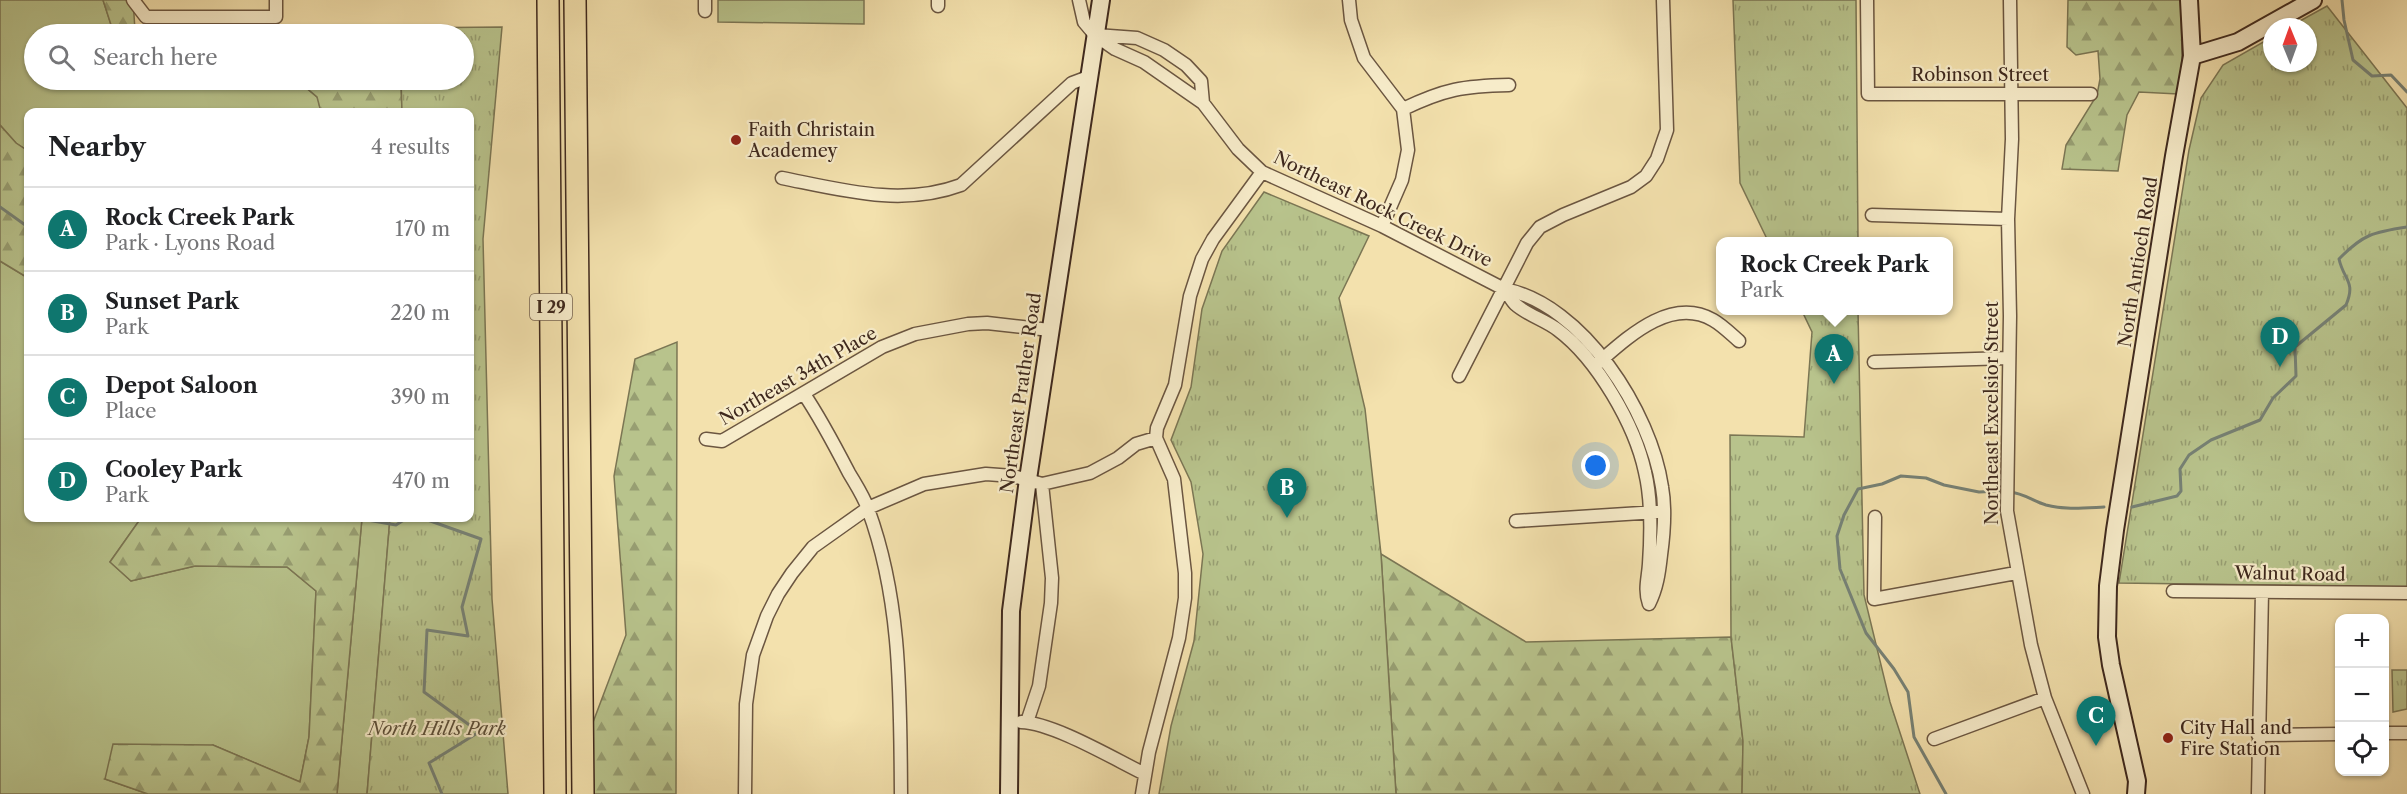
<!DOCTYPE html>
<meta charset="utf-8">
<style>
body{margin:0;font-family:"Libre Caslon Text",serif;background:#f2f2f2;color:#202124}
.controls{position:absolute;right:18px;bottom:18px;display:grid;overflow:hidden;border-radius:12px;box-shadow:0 2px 4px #0004}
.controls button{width:54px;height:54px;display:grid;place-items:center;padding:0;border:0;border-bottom:2px solid #e0e0e0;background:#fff;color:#202124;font:30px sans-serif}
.compass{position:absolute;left:2263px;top:18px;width:54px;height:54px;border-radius:50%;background:#fff;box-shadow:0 2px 4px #0004;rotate:359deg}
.you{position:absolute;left:1596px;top:466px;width:21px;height:21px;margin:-15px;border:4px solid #fff;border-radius:50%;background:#1a73e8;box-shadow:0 0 0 9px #1a73e833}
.badge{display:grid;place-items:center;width:39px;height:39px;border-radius:50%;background:#0f766e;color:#fff;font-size:20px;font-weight:700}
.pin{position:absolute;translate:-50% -50px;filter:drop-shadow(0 2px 3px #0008)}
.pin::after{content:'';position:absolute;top:32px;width:21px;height:18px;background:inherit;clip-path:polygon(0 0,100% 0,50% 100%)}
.popup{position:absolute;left:1716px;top:237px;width:237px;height:78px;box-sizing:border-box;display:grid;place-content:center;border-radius:12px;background:#fff;filter:drop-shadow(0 2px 4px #0005);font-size:20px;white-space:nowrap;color:#757577}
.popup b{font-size:22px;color:#202124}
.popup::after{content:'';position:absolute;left:50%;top:100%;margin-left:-12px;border:12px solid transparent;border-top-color:#fff}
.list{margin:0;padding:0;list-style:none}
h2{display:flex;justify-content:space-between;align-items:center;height:78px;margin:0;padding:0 24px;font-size:26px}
h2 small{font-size:20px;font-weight:400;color:#757577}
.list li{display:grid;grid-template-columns:39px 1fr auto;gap:18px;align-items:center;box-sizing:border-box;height:84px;padding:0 24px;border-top:2px solid #e0e0e0}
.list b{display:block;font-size:22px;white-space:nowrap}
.list p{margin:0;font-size:20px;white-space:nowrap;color:#757577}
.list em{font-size:20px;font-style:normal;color:#757577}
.icon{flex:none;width:33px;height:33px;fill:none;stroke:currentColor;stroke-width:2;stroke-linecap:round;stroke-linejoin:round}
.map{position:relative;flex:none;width:2407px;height:794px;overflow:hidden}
.search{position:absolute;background:#fff;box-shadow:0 2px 4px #0004;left:24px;top:24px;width:450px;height:66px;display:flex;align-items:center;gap:15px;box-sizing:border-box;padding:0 21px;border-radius:33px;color:#757577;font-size:22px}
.panel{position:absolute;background:#fff;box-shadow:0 2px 4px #0004;left:24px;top:108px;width:450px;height:414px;border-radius:12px}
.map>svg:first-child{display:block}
</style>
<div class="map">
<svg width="2407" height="794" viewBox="0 0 2407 794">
<defs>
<pattern id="forest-firs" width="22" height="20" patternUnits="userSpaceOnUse" patternTransform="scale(1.5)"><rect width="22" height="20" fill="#b8c38c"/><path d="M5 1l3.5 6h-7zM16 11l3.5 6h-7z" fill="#979e72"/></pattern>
<pattern id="park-tufts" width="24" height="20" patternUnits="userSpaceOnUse" patternTransform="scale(1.5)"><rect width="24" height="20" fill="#b8c38c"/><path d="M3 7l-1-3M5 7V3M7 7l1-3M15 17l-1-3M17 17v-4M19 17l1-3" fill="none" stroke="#979e72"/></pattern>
</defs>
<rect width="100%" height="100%" fill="#f3e1ad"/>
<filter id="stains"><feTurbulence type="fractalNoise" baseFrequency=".00333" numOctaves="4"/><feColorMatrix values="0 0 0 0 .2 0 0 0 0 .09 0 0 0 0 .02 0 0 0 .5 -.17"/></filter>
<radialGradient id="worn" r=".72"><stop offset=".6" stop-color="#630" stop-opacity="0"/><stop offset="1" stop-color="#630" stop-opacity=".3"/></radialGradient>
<!-- green -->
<path fill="#b8c38c" stroke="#7b7654" stroke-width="1.5" d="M0 0H103L114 34H34V80H297L318 98 321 112H28V151L16 143 0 125Z
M718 0H864V24L718 22Z
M0 261 28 278V518H141L110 562 131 581 195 566 287 567 316 591 309 737 300 782 213 745 105 779 148 794H0Z
M362 518H390L367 794H337Z"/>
<!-- forest -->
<path fill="url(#forest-firs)" stroke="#7b7654" stroke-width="1.5" d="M103 0H133L135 30 399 28V34H114Z
M2068 0H2181L2182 59 2178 94 2139 92 2127 115 2118 171 2062 169 2066 145 2097 95 2100 79 2098 51 2076 55 2067 47Z
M297 80H401L402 112H321L317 97Z
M0 125 16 143 28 151V278L0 261Z
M677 342 676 794H594L592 725 626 635 614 476 635 359Z
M141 518H362L337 794H148L105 779 113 744 213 745 300 782 309 737 316 591 287 567 195 566 131 581 110 562Z
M1381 554 1526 642 1731 637 1743 741 1742 794H1396Z"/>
<!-- park -->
<path fill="url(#park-tufts)" stroke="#7b7654" stroke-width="1.5" d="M1733 0H1856L1858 241H1768L1740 183Z
M2327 6 2407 108V587L2119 583 2189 150 2201 98 2223 65 2272 37V63H2308V27H2289Z
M502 27 483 239 492 599 508 794H367L390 518H470V112H402L401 80H464V34H399V28Z
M1264 192 1369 236 1339 298 1365 409 1381 554 1396 794H1159L1171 726 1194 641 1203 554 1191 482 1171 440 1191 387 1202 309 1222 251Z
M1802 311H1858L1864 595 1890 702 1920 794H1742L1743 741 1731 637 1730 435 1804 437 1812 332Z
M2392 670H2407V709L2393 712Z"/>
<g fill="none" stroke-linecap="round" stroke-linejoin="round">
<!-- stream -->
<path stroke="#768175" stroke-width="3" d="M2342 0 2344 20 2353 60 2372 76 2391 75 2407 92
M0 207 28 227
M2010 492C2023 493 2033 501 2046 505 2065 510 2084 508 2104 507
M2132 507 2177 496 2181 491 2180 469 2189 455 2211 440 2260 420 2273 398 2296 376 2295 347 2346 305C2356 281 2344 281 2339 259 2363 234 2374 232 2407 227
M356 518 396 525 407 518
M422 518 481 539 462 607 468 636 427 630 424 692 479 732 429 763 442 794
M1946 794 1914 737 1908 692 1894 669 1866 633 1840 569 1837 536 1844 515 1858 489 1882 484 1901 476 1926 478 1944 485 1979 492 2001 491"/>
<defs>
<path id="street" d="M133 0 146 17H276V0
M705 0V11
M938 0V6
M1079 0 1084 22 1095 35 1115 49 1144 62 1203 103 1238 149 1262 172 1382 226 1504 289C1583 304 1651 412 1662 487 1666 509 1664 533 1661 555 1659 573 1657 588 1649 604
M1349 0 1351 20 1364 58 1403 109 1408 150 1402 180 1382 226
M1867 0 1868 94H2091
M2010 0 2012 139 2008 219 2010 316 2007 511 2031 645 2045 698 2083 794
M1096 35 1137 38 1164 50 1186 65 1201 81 1203 103
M1403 109C1445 89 1463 86 1509 85
M782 178C842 190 902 207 961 185L1072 83 1088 77
M1872 215 2008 219
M1504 289C1508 293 1511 300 1515 304 1527 315 1545 320 1558 330 1597 359 1635 425 1645 472 1652 501 1651 535 1649 564 1648 579 1644 589 1649 604
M1874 362 2009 358
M1598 363C1628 337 1671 296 1713 320 1722 325 1731 334 1739 341
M1459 376 1527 243 1540 227 1563 215 1631 187 1646 176 1657 159 1667 130 1663 0
M804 394C821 419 835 446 849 473 856 485 864 497 868 509 902 601 900 698 901 794
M706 439 722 441 882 347 915 334 968 324 987 323 1050 330
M1875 517 1874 599 2016 573
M1516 521 1657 512
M2173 591 2407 593
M1021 722C1054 723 1114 759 1145 774
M1027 722 1039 686 1051 603 1052 578 1042 484
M2384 733H2407
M2258 735 2340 734
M1934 739 2045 698
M745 794 746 704 753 655 767 616 778 594 792 573 813 547 868 508 924 484 986 474 1013 476 1042 484 1090 473 1118 458 1136 444 1156 438
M1142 794 1149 752 1179 638 1185 598V573L1174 479 1156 438 1157 428 1175 385 1190 296 1202 259 1213 239 1262 172
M2258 794 2262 592"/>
<path id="secondary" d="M2192 56 2238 42 2313 0
M1009 794 1011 611 1028 479 1101 0
M2136 794 2137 781 2111 665 2107 637 2108 586 2115 530 2174 156 2192 56 2189 0"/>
<path id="highway" d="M548 0 555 794
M575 0 583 794"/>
</defs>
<!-- street casing -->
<use href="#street" stroke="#6b5641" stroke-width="15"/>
<!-- secondary casing -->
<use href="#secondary" stroke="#3e281d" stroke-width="20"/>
<!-- highway casing -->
<use href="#highway" stroke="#3e281d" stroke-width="24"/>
<!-- street -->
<use href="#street" stroke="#f7ecca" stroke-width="12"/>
<!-- secondary -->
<use href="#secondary" stroke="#f7ecca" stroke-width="16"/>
<!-- highway -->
<use href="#highway" stroke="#f3e1ad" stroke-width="21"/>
</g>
<!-- markers -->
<g fill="#8f2418" stroke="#f7ecca" stroke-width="2">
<circle cx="736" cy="140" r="6"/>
<circle cx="2168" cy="738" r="6"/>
</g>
<g text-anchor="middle" stroke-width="4.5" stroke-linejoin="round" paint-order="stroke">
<!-- shield labels -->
<rect fill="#f7ecca" stroke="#766351" stroke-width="1.5" x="530" y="294" width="42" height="26" rx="4.5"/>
<g font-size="16" font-weight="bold" fill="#3e281d">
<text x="551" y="313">I 29</text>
</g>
<!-- street labels -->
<g font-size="18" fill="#3e281d" stroke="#f7ecca">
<text x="1980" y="81">Robinson Street</text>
<text transform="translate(1383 209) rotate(26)" y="6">Northeast Rock Creek Drive</text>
<text transform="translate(2138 262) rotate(-81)" y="6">North Antioch Road</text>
<text transform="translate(798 376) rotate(-30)" y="6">Northeast 34th Place</text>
<text transform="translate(1021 393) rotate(-82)" y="6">Northeast Prather Road</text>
<text transform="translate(1992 413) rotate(-90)" y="6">Northeast Excelsior Street</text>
<text transform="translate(2290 574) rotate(1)" y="6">Walnut Road</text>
</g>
<!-- poi labels -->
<g font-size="18" fill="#3e281d" stroke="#f7ecca" text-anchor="start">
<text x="748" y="136">Faith Christain<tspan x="748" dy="21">Academey</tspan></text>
<text x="2180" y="734">City Hall and<tspan x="2180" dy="21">Fire Station</tspan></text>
</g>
<!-- park labels -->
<g font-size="18" font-style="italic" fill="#5c4f39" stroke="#f7ecca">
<text x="437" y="735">North Hills Park</text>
</g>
</g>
<rect width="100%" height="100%" filter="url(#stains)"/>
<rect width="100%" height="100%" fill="url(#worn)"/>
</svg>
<div class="controls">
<button>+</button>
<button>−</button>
<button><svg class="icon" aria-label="locate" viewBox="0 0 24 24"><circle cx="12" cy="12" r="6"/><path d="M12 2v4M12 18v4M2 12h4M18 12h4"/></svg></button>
</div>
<svg class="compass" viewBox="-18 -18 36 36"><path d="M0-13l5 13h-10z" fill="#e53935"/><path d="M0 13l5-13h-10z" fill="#757577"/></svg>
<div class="you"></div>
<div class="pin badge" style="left:1834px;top:384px">A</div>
<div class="popup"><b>Rock Creek Park</b>Park</div>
<div class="pin badge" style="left:1287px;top:518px">B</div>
<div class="pin badge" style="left:2096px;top:746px">C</div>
<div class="pin badge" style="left:2280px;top:367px">D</div>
<div class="search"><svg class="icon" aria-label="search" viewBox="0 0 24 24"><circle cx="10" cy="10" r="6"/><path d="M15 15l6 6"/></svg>Search here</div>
<section class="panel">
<h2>Nearby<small>4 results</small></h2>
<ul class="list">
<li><span class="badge">A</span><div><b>Rock Creek Park</b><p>Park · Lyons Road</p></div><em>170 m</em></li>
<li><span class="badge">B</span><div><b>Sunset Park</b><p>Park</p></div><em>220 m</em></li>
<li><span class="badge">C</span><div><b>Depot Saloon</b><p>Place</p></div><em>390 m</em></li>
<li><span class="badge">D</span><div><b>Cooley Park</b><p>Park</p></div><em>470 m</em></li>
</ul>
</section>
</div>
